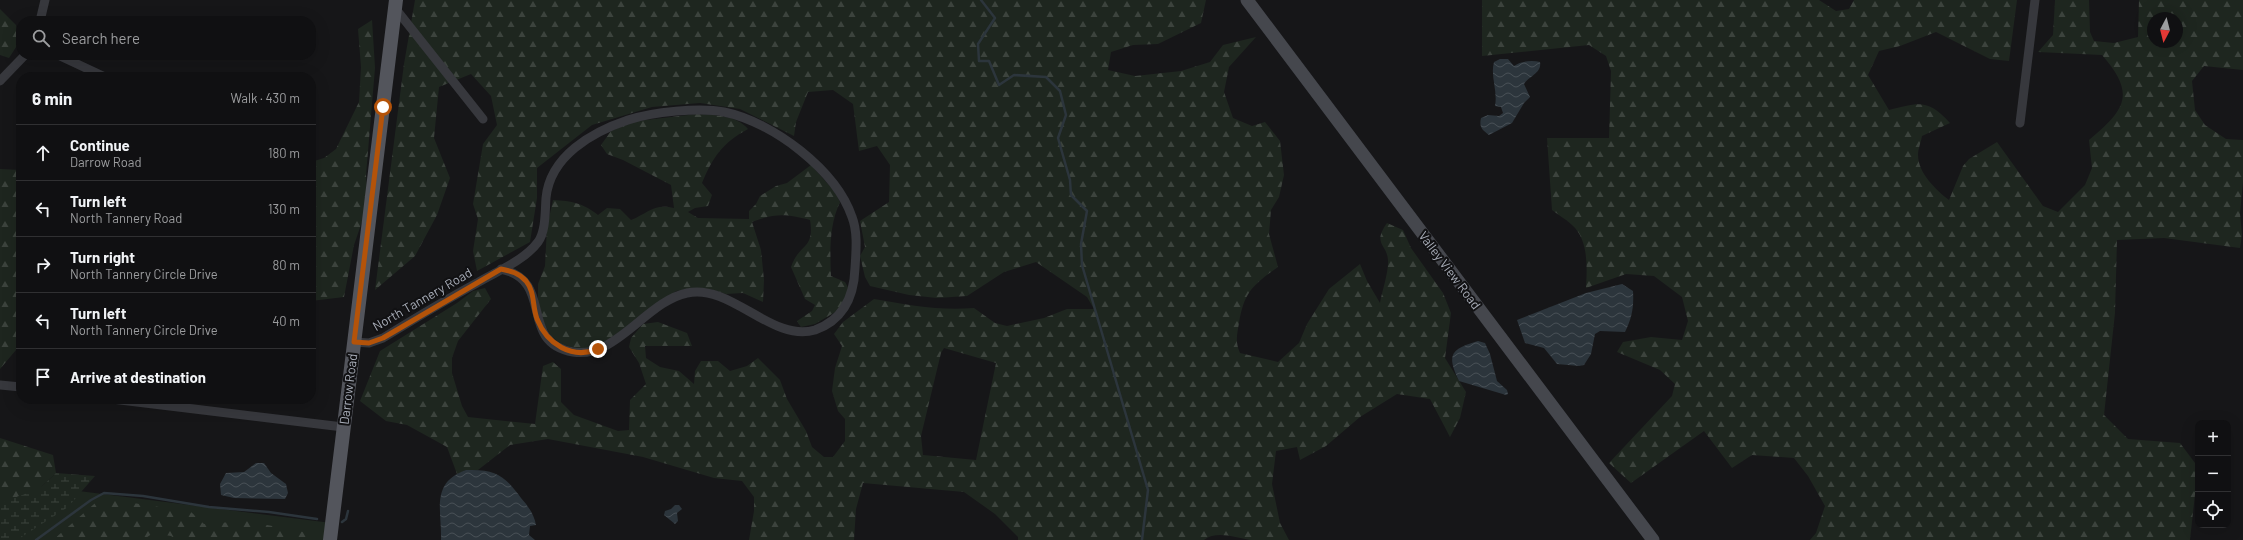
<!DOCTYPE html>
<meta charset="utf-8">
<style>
body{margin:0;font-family:Barlow,sans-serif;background:#19191b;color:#f1f3f6}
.controls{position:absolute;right:12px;bottom:12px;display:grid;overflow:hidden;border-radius:8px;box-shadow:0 4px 16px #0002}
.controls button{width:36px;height:36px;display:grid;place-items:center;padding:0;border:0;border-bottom:1px solid #303032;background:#101012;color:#f1f3f6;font:20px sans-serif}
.compass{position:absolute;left:2147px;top:12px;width:36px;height:36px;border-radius:50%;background:#101012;box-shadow:0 4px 16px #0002;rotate:187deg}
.stop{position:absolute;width:12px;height:12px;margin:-9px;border:3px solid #b45309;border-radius:50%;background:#fff}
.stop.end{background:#b45309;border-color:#fff;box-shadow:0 1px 4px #0008}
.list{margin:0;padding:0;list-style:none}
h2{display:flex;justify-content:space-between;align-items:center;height:52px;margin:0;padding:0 16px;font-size:17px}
h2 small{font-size:13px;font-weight:400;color:#9c9d9f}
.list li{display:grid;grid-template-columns:26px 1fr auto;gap:12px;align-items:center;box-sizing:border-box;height:56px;padding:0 16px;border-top:1px solid #303032}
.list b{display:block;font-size:15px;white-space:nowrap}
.list p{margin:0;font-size:13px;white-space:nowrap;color:#9c9d9f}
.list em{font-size:13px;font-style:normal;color:#9c9d9f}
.icon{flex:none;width:22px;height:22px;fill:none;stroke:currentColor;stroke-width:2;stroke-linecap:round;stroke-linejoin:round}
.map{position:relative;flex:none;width:2243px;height:540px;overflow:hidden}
.search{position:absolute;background:#101012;box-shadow:0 4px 16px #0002;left:16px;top:16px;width:300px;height:44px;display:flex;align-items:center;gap:10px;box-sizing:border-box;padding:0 14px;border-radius:16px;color:#9c9d9f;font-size:15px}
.panel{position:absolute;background:#101012;box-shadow:0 4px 16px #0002;left:16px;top:72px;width:300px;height:332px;border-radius:16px}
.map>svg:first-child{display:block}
</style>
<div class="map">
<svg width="2243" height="540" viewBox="0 0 2243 540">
<defs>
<pattern id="forest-firs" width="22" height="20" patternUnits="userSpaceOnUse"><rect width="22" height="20" fill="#1e261f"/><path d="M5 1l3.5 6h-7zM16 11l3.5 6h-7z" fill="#3c433d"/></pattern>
<pattern id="wetland-marsh" width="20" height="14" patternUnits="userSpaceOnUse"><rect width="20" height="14" fill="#1e261f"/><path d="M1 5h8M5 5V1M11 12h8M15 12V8" fill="none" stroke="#3c433d"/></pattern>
<pattern id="water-waves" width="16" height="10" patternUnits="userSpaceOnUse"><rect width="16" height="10" fill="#2c353c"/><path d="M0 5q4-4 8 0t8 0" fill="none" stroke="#485056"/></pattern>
</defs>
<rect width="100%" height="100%" fill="#161618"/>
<!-- green -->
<path fill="#1e261f" d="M0 481 332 523 330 540H0Z"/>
<!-- forest -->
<path fill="url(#forest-firs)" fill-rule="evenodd" d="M415 0H1206L1201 23 1158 44 1133 45 1111 52 1108 70 1135 76 1181 71 1210 62 1223 45 1256 37 1229 67 1224 92 1233 118 1252 126 1265 122 1280 141 1284 175 1279 197 1271 210 1269 234 1278 267C1253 285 1244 292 1239 323 1237 335 1235 342 1240 353L1278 362 1299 343 1307 324 1329 289 1360 264 1367 281 1380 303C1382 291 1389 271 1388 260 1387 244 1372 244 1387 223L1403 230 1411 248 1443 293 1451 313 1445 358 1466 392 1460 418 1450 437 1430 399 1397 394 1360 417 1326 446 1300 460 1297 447 1276 451 1272 484 1280 523 1289 540C1276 540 1262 540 1250 540 1236 538 1217 530 1204 540H1018V537L995 514 964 492 863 483 856 509 854 540H749L754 511V497L742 481 714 478 643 457 548 439 510 445 478 470H466L457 474 447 447 407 425 386 421 360 401 380 351 457 303 473 291 485 288 491 299 458 341 452 358V373L462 406 468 417 535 424 543 366 553 362 561 369V402L574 415 618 431 629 430 630 400 646 384 639 363 629 347 631 338 643 324 658 322 687 333 692 346H645L646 358 660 367 679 371 694 384 695 371 701 361H718L730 371 747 366 758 358 780 380 787 399 806 431 812 447 824 457H833L845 441V419L838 411 832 391 835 368 842 346 834 334 843 322 874 299C908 305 940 311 974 308L995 323 1007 326 1044 318 1067 309H1094L1087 297 1036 262 1004 272 967 296 937 298 909 295 870 286 865 277 860 256 865 247 860 221 889 202 890 165 877 146 859 151 853 104 833 90 808 92 796 122 794 136 740 109 700 103 652 107 592 125 537 168V198L530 242 477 271 473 251 478 219 473 204 483 144 497 125 491 96 471 74 439 87 434 138 450 178 437 215 415 256 375 290 404 64ZM944 348 996 363 976 460 923 455 921 436 941 353Z
M1482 0H1819L1836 11 1849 9 1854 0H2017L2009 61 1990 59 1936 32 1900 46 1879 51 1868 75 1889 110C1919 103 1927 98 1950 123L1922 136C1921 142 1918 149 1918 155 1918 173 1936 190 1949 200L1963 166 1969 159 1997 142 2043 206 2058 212 2085 185 2092 168 2089 140C2126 109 2136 94 2102 55L2038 52 2053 35 2055 0H2089L2090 32 2094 41 2114 43 2138 37 2139 0H2243V70L2204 66 2192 81 2195 110 2205 125 2226 139 2243 140V182L2240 213 2242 235 2240 248 2164 238 2117 240 2115 313 2104 415 2128 439 2180 443 2198 467 2190 540H1810L1816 533 1825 506 1808 476 1794 458 1752 455 1732 468 1704 431 1631 483 1609 463 1672 396 1675 384 1660 370 1617 352 1623 342 1651 337 1682 340 1688 321 1682 297 1654 276 1626 274 1586 288C1587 268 1589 240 1572 225 1566 219 1558 215 1552 210L1547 138H1609L1611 71 1606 56 1589 45 1482 56ZM2153 18H2177V42H2153Z
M0 9 16 25 18 44 9 58 0 55Z
M372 20 375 68 366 175 368 204 354 245 344 297 311 301V162L324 158 336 149 359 102 361 67 358 29Z
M697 114C713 115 737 115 748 129 722 143 713 157 702 183L712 195 708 206 695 208 688 212 698 218 749 219V211L756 204 760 196 776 186 787 183 811 165 835 192 840 202C829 226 830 250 831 276L845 282 849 289 842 308 815 324 801 327 797 321 812 311 815 305 805 299 791 267C799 243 815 250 810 220 786 214 776 213 752 222L761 250 764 280 763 302 743 293 726 294 710 289 693 288 676 291 615 335 594 348H575L561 344 551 336 544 323 538 303V284L545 266 547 227 553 200C572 201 583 203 598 215L607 208 620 209 631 220C648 213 654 203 674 208L671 185 623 160 607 154 601 145 611 131 637 121Z
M0 169 21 170V344L0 369Z
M0 438 53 455 56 473 39 489 0 503Z
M101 498 191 512 204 524 246 521 309 533 311 540H177L171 536 153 533 143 540H53Z"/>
<!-- wetland -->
<path fill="url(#wetland-marsh)" d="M56 473 95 476 68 507 17 540H0V503L39 489Z"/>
<!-- water -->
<path fill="url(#water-waves)" d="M1500 59H1508L1514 66C1521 61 1532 60 1540 62 1542 73 1529 76 1524 84L1530 97 1524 103 1512 123 1489 135C1482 130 1479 127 1481 118L1488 115 1499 116 1503 113 1501 107 1495 106C1498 91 1490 76 1494 62Z
M1622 284 1633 291C1634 307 1632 318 1625 332L1600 331 1595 334 1591 354 1584 365 1579 366 1557 364 1544 348 1525 343 1517 320 1586 293Z
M1478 341 1485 343 1490 354 1497 381 1507 390 1508 394 1506 395 1459 381C1446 354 1451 349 1478 341Z
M256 463H264L271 473 286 484 288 493 285 499 234 498 221 495 220 484 226 473 244 472Z
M466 470C496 469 504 475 521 498 528 506 534 514 536 525L530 526 529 535 535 540H441C442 510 430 483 466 470Z
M675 505H679L682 509 677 513 678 521 675 524 664 515 665 511 671 509Z"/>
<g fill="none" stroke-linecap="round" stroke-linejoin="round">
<!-- stream -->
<path stroke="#2c353c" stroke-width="2.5" d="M981 0 995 18 978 44 979 61H989L999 85 1014 75 1046 77 1060 91 1066 115 1058 138 1070 180 1071 195 1087 211 1081 244 1082 265 1148 490 1142 540
M342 522 346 519 348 511
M36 540 91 500 104 493 143 496 209 507 269 512 317 519"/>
<!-- street -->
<path stroke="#37383d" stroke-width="9" d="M395 8 483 119
M40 21 45 0
M58 55 105 77
M0 81 25 55
M2020 123 2035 0
M354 342 369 343 383 338C414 319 445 300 477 283 497 271 524 261 538 242 546 231 545 211 546 198 550 156 592 132 628 120 652 112 700 107 724 112 773 122 836 170 852 217 858 232 856 252 855 268 854 297 843 320 815 330 772 343 731 283 687 293 647 301 616 359 573 352 517 342 556 281 501 269
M0 385 21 387
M112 399 343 427"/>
<!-- secondary -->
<path stroke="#45474d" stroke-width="13" d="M1247 0 1653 540"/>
<!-- primary -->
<path stroke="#53555c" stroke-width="14" d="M330 540 396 0"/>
</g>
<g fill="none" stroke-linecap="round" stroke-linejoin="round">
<!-- route -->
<path stroke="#b45309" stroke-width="5" d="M383 107 354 342 369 343 383 338 501 269C511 271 519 273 526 281 535 292 532 305 537 319 547 344 572 360 598 349"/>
</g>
<g text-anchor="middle" stroke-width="4" stroke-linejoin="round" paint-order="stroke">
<!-- street labels -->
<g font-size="13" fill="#a8adb8" stroke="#111113">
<text transform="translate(1450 270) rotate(53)" y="5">Valley View Road</text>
<text transform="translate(422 299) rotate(-30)" y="5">North Tannery Road</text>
<text transform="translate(348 389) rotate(-83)" y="5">Darrow Road</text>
</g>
</g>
</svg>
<div class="controls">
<button>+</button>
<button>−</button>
<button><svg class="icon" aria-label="locate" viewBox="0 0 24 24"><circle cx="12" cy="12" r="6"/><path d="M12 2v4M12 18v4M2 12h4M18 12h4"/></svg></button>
</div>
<svg class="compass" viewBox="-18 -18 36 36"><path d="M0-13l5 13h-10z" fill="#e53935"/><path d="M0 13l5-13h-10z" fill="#9c9d9f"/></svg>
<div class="stop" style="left:383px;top:107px"></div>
<div class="stop end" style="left:598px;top:349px"></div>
<div class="search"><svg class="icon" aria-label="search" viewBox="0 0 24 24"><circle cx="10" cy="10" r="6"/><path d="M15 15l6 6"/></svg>Search here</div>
<section class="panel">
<h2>6 min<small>Walk · 430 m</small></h2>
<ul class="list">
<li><svg class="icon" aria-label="ahead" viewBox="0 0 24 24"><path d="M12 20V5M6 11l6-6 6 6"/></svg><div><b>Continue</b><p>Darrow Road</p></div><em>180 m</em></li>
<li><svg class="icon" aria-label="left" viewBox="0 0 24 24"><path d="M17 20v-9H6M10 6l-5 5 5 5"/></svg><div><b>Turn left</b><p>North Tannery Road</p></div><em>130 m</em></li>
<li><svg class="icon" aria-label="right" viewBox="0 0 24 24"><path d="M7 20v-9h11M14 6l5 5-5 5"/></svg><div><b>Turn right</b><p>North Tannery Circle Drive</p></div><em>80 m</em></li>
<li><svg class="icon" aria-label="left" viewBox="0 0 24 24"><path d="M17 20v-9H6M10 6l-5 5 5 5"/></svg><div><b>Turn left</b><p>North Tannery Circle Drive</p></div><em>40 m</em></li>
<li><svg class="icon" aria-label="arrive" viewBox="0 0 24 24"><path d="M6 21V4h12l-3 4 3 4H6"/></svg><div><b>Arrive at destination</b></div></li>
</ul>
</section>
</div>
